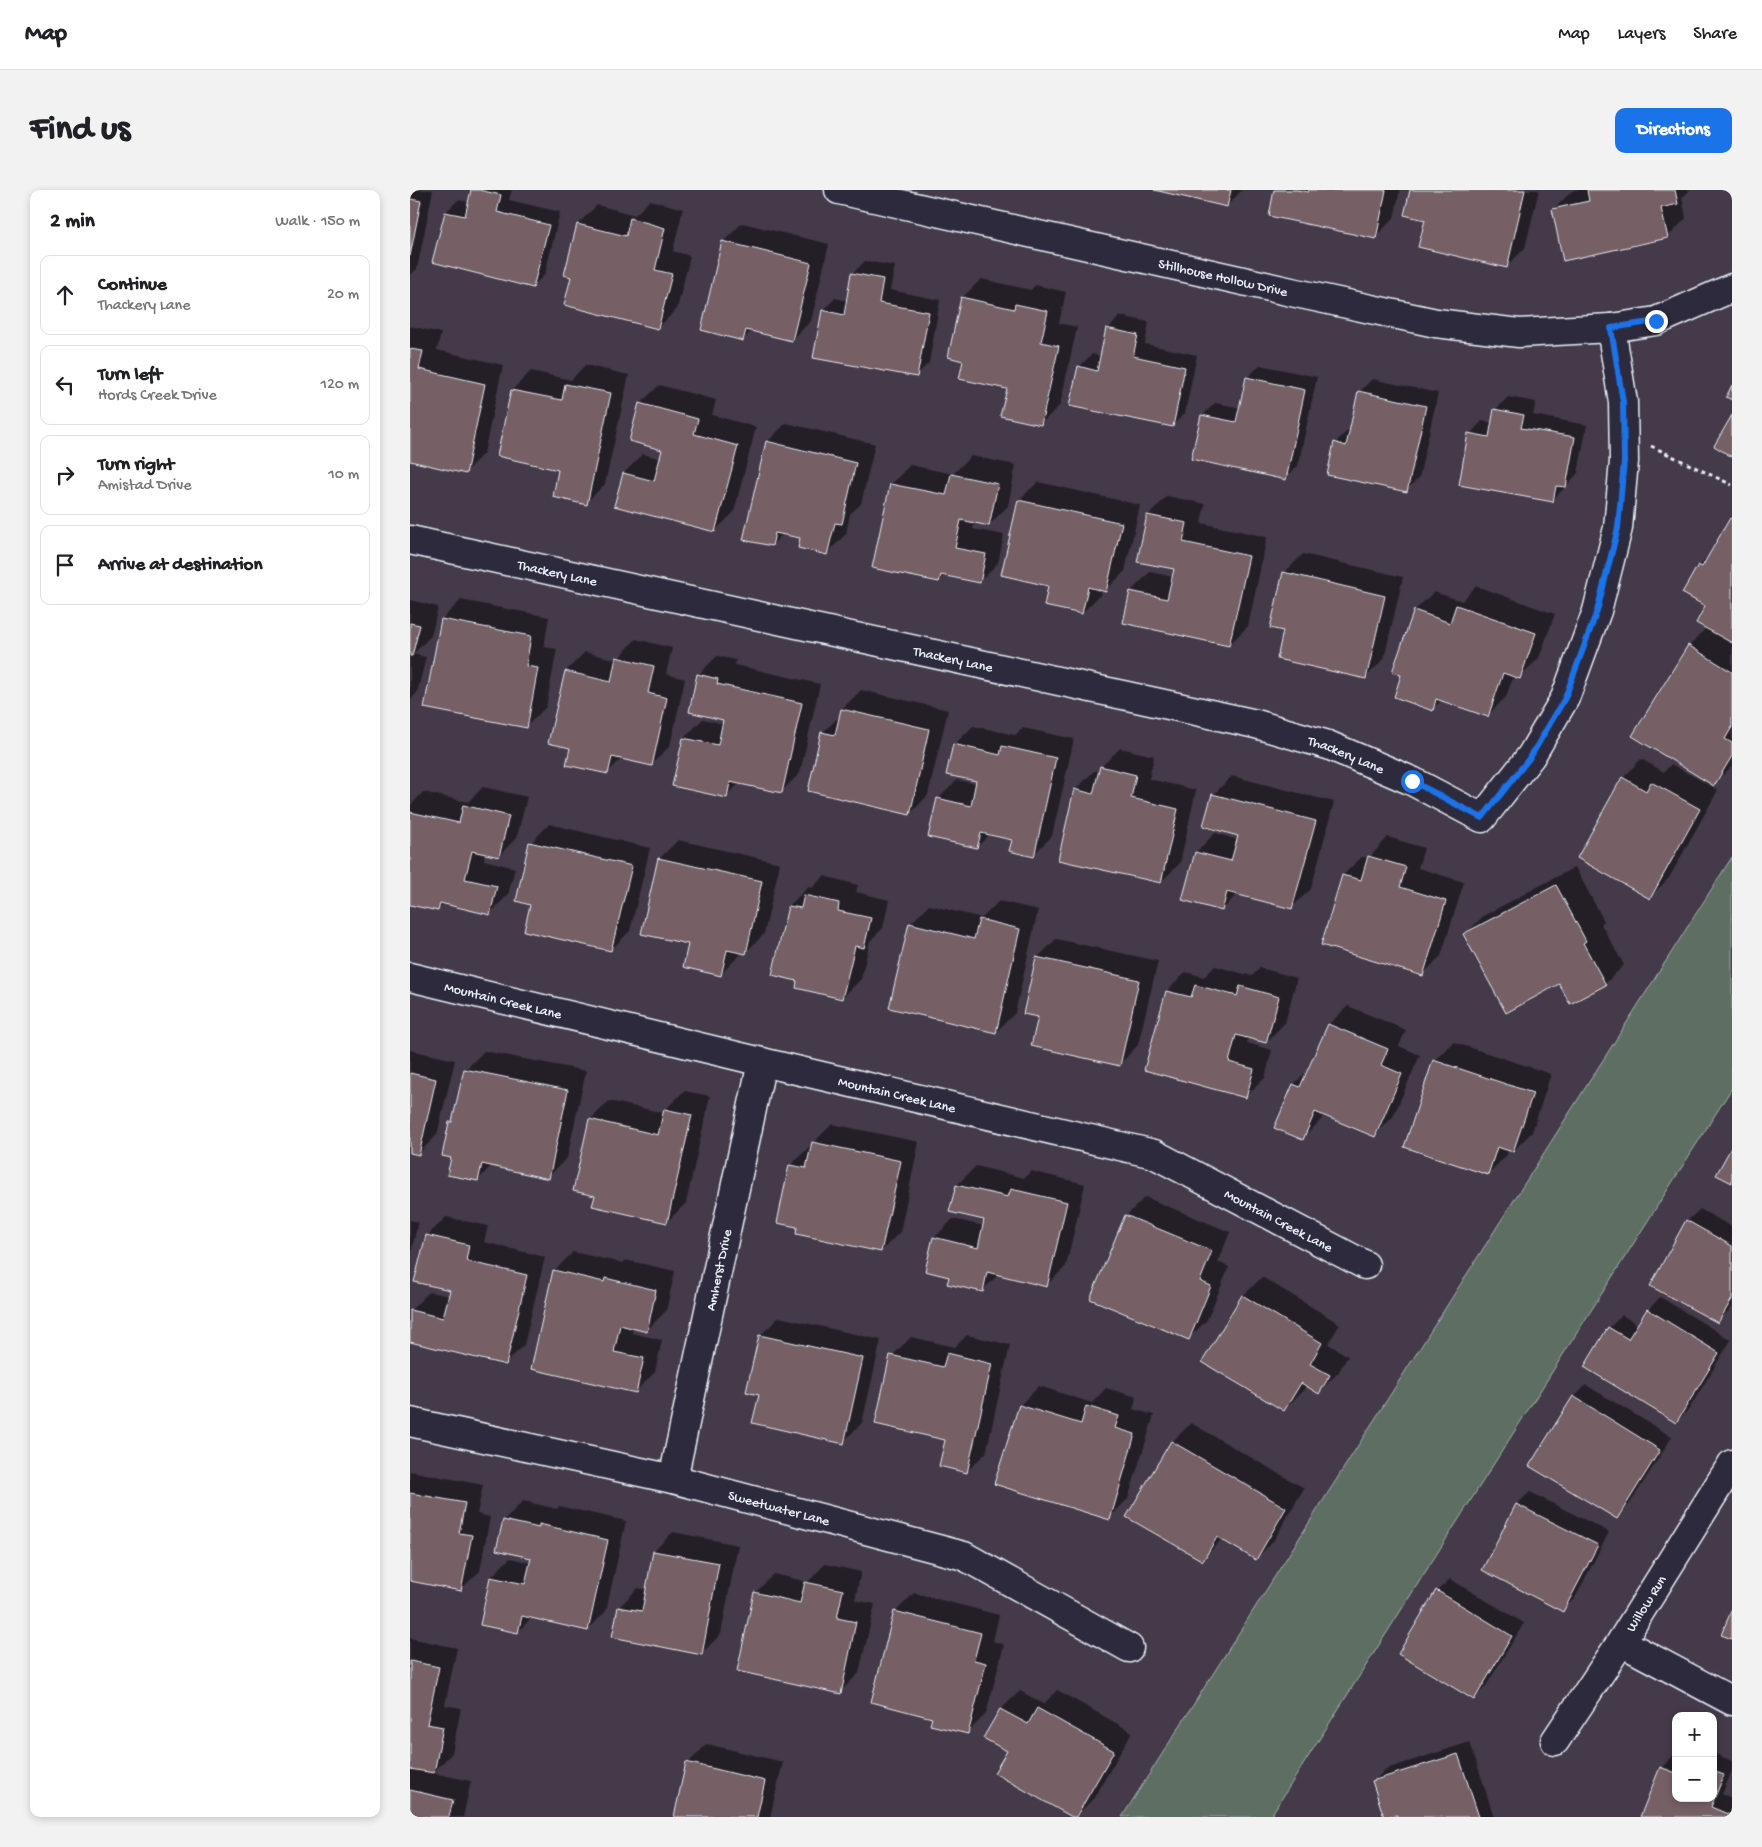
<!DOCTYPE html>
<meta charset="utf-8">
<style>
body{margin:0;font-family:"Gochi Hand",sans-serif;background:#f2f2f2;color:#202124}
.controls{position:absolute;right:15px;bottom:15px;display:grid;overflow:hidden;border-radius:10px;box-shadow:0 2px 8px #0003}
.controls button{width:45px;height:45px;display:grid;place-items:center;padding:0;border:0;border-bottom:1px solid #e0e0e0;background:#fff;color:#202124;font:25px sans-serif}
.stop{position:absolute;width:15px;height:15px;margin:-11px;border:4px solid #1a73e8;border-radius:50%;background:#fff}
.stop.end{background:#1a73e8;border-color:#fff;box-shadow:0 1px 5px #0008}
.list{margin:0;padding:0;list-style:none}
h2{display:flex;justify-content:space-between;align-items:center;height:65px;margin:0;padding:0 20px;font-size:21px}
h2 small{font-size:16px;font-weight:400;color:#757577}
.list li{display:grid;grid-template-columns:32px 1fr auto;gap:15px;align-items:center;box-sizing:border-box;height:80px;margin:0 10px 10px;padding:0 10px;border:1px solid #e0e0e0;border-radius:10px}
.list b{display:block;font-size:19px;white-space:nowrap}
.list p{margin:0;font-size:16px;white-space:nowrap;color:#757577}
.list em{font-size:16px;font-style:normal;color:#757577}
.icon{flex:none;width:28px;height:28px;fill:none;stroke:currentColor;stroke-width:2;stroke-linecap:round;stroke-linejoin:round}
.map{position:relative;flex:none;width:1322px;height:1627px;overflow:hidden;border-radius:10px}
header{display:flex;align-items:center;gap:30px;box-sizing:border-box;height:70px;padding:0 25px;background:#fff;border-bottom:1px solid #e0e0e0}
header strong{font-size:24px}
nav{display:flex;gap:28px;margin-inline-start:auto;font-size:18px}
.intro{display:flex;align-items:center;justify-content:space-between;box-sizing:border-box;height:120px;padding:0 30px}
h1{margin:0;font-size:35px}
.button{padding:12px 22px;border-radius:10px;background:#1a73e8;color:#fff;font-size:18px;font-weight:700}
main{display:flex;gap:30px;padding:0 30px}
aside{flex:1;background:#fff;border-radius:10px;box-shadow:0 2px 8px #0003}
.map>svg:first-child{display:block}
</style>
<header>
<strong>Map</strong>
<nav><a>Map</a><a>Layers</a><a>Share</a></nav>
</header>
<div class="intro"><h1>Find us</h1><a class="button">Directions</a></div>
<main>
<aside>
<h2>2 min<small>Walk · 150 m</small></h2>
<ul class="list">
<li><svg class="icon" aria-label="ahead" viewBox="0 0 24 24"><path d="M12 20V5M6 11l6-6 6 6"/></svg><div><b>Continue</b><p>Thackery Lane</p></div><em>20 m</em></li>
<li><svg class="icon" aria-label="left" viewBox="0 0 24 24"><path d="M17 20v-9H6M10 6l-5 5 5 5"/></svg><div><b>Turn left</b><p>Hords Creek Drive</p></div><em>120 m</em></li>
<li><svg class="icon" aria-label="right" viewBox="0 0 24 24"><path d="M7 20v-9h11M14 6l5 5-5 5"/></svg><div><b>Turn right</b><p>Amistad Drive</p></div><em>10 m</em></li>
<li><svg class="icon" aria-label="arrive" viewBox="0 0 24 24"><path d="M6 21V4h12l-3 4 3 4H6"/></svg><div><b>Arrive at destination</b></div></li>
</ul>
</aside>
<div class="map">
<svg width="1322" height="1627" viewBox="0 0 1322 1627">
<rect width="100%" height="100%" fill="#443a49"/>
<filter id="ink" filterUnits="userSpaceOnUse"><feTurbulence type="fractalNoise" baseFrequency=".02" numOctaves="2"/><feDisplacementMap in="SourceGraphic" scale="10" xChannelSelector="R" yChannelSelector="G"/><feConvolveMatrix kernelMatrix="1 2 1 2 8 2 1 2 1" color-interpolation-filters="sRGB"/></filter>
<g filter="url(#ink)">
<!-- green -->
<path fill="#5e6e64" stroke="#a3b0ae" d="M1322 667V898L860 1627H712Z"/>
<!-- shadow -->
<path fill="#0007" d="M0 0H23L7 79 0 85Z
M62 0H102L99 10 150 22 135 84 123 96 24 71 36 22 48 10 59 12Z
M750 0H832L817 16Z
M866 0H990L984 28 965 47Z
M1001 0H1129L1115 58 1096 77 1016 29Z
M1280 0 1272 8 1276 28 1258 47 1143 20 1162 1 1165 0Z
M240 10 273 19 263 61 280 66 267 119 248 138 162 86 168 34 187 15 225 25Z
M332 33 419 54 401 131 382 150 342 140 333 150 313 52Z
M455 71 485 76 480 100 530 110 519 173 506 185 413 121 425 108 438 111 443 83Z
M571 89 621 100 625 95 656 102 649 133 667 137 650 215 631 234 598 198 555 170 552 108Z
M710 126 739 132 735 154 787 165 775 223 762 236 669 177 682 164 692 167 698 139Z
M0 136 31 143 27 160 93 175 74 263 55 282 0 270Z
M175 175 219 185 195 294 176 313 150 279 88 265 102 200 121 181 161 190Z
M850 175 907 187 888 276 875 288 792 226 805 213 831 218 837 188Z
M962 189 1028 203 1009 288 996 300 925 253 938 240 941 241 949 202Z
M249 195 306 210 302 225 346 237 324 322 305 341 206 315 214 283 233 264 251 269 253 259 230 214Z
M1098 207 1126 212 1123 225 1177 235 1168 283 1143 310 1060 244 1072 231 1083 233 1085 220Z
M376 233 465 254 451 314 440 324 436 344 417 363 392 347 374 343 362 355 357 252Z
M561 266 606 275 598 316 579 335 565 332 563 339 594 345 588 373 569 392 535 385 529 391 481 294 500 275 543 284Z
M628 292 730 315 715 381 696 400 692 399 691 404 672 423 640 395 609 310Z
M757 306 795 314 791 333 857 347 838 436 819 455 715 433 721 401 740 382 763 387 765 378 729 371 739 325Z
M1322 327V576L1304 594 1279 456 1297 437V416L1289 376 1300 365Z
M893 364 993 387 974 469 955 488 875 440 874 383Z
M1066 396 1145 424 1129 468 1110 487 1104 485 1096 507 1077 526 1032 510 1022 519 993 484 984 481 1005 420 1024 402 1052 411Z
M0 410 28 417 21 446 3 464 16 467 7 503 0 510Z
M51 410 139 427 134 457 147 459 136 517 117 536 32 429Z
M226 449 262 458 256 484 275 489 260 556 241 575 212 568 197 583 162 557 156 481 175 462 207 470Z
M307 466 326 470 325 475 410 494 390 583 371 602 330 593 316 606 264 595 274 548 293 529 314 534 315 529 288 485Z
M451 500 538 520 518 605 500 624 412 543 431 525 432 519Z
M563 536 605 545 613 538 664 549 642 646 623 665 604 649 580 644 567 657 528 609 547 590 566 594 567 590 544 555Z
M710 558 744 566 739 589 786 600 770 673 751 692 665 600 684 581 690 582 691 577Z
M1231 569 1254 582 1261 574 1308 600 1259 688 1240 707 1213 588Z
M822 586 924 612 901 699 882 717 828 703 812 720 786 662 805 643 828 650 829 645 804 604Z
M73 597 117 607 107 647 89 666 75 663 74 670 105 678 98 705 79 724 34 713 27 720 0 714V616L13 602 58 612Z
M139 634 240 658 220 741 201 760 121 714V653Z
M978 647 1014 658 1008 678 1054 692 1031 766 1012 785 933 685 952 667 959 668Z
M268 650 370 673 354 744 335 763 331 762 330 765 311 784 279 753 249 669Z
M1165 677 1194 731 1191 734 1214 775 1195 794 1149 793 1055 745 1073 726Z
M414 686 448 695 446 702 479 710 473 738 460 751 451 789 432 808 389 790 364 784 379 716 398 697 402 698Z
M589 711 628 720 605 823 586 842 500 734 519 715 572 728Z
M646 749 748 771 728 855 710 874 629 826 627 768Z
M805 776 842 786 850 778 887 788 875 833 856 852 839 847 837 853 862 860 855 888 836 906 757 801 776 782 794 787Z
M938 816 996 840 989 856 1010 865 983 927 964 946 914 924 911 930 892 949 866 937 884 894 900 878 919 834Z
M1043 852 1141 884 1122 942 1103 961 1098 959 1097 965 1078 984 1024 871Z
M0 860 45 870 27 945 8 964 0 962Z
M74 861 176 881 157 968 138 987 82 975 68 990 42 967 40 932 44 928 55 880Z
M274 901 300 906 276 1013 257 1032 186 1005 180 930 199 911 254 923 255 920Z
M422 934 509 952 490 1042 471 1061 388 1036 381 975 400 956 402 957 403 953Z
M566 976 614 988 621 981 675 994 656 1076 637 1095 589 1084 572 1101 540 1086 524 1048 543 1029 574 1036 576 1029 547 995Z
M735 1007 820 1042 808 1072 819 1077 797 1130 779 1148 682 1108 716 1026Z
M1290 1019 1322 1037V1117L1308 1132 1277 1031Z
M36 1027 78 1036 74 1052 135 1067 114 1155 95 1174 0 1151V1121L19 1102 39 1106 41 1099 17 1046Z
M0 1030 8 1032 0 1068Z
M163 1062 212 1073 215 1070 265 1081 256 1121 237 1140 223 1137 222 1143 252 1150 245 1182 226 1201 144 1081Z
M852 1087 930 1134 918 1154 938 1166 928 1183 909 1202 896 1195 893 1201 874 1220 833 1106Z
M1250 1107 1321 1150 1279 1219 1266 1232 1199 1138 1212 1125 1228 1135 1238 1120Z
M369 1127 471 1150 452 1233 433 1252 350 1205V1146Z
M557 1145 600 1155 576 1263 557 1281 482 1166 501 1147 545 1157Z
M1176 1195 1262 1247 1219 1315 1207 1328 1164 1207Z
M629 1196 682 1213 696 1198 727 1207 723 1219 744 1225 718 1309 699 1328 610 1215Z
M781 1233 894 1298 864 1350 846 1369 812 1349 792 1370 762 1252Z
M0 1281 73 1295 67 1324 80 1327 70 1381 51 1399 0 1390Z
M1120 1302 1199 1342 1165 1408 1152 1421 1073 1379 1107 1314Z
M113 1311 147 1319 149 1316 216 1331 196 1421 178 1440 122 1427 108 1442 71 1434 81 1387 100 1368 121 1373 122 1367 94 1330Z
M263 1342 328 1355 311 1444 292 1463 209 1417 228 1398 237 1400 244 1361Z
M415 1374 451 1382 445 1410 465 1414 449 1483 430 1502 345 1403 364 1384 398 1392Z
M1040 1389 1114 1433 1076 1496 1064 1509 1027 1401Z
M504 1403 589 1425 583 1451 594 1455 576 1524 557 1543 524 1527 485 1422Z
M0 1448 47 1458 35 1515 51 1518 42 1563 23 1583 61 1591 53 1627H0Z
M647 1500 722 1542 684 1608 665 1627 599 1561 575 1548 591 1519 610 1501 634 1514Z
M1060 1552 1084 1627H989L987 1623 975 1627 963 1592 976 1579Z
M297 1554 373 1572 360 1627H265L278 1573Z
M1303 1563 1322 1571V1581L1312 1604 1322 1608V1627H1231L1251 1578 1264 1565 1266 1566V1582L1256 1578V1581L1266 1608H1303Z"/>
<!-- building -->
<path fill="#765e65" stroke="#e8f1f8" d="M61 0H69L91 5 87 22 139 35 123 98 22 72 35 22 55 26Z
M744 0H821L817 17Z
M864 0H887L898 2 899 0H976L966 49 859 26Z
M1000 0H1115L1097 78 1008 57 1015 30 994 25Z
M1177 0H1265L1268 14 1251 18 1258 48 1153 71 1142 19 1179 11Z
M0 9 11 11 0 66Z
M220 28 255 38 245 80 262 84 248 139 154 115 161 87 154 85 167 34 216 46Z
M312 51 401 73 382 151 336 140 333 151 291 140Z
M441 83 473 89 469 113 519 122 507 187 403 168 412 120 434 125Z
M551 107 604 119 605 114 638 121 631 152 649 156 631 235 590 226 597 199 549 189 553 171 538 167Z
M696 138 728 145 723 166 775 177 763 237 659 216 668 176 687 181Z
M0 159 13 161 9 179 75 194 56 284 0 271Z
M836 187 895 200 876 290 781 269 791 225 826 232Z
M155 194 201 203 177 315 143 307 148 280 87 266 101 200 152 210Z
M1322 195V210L1316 207Z
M948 201 1016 216 997 302 917 285 924 252 936 256Z
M229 213 288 229 284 244 328 256 305 342 204 316 213 283 244 291 252 260 219 251Z
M1084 219 1114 225 1111 238 1165 247 1156 297 1146 296 1143 312 1049 295 1058 243 1079 247Z
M1322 225V267L1304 256Z
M356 251 446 273 432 334 425 333 417 365 388 358 390 348 365 343 362 356 333 350Z
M541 284 588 294 579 336 551 330 545 358 576 364 570 393 531 385 529 392 462 378 480 294 536 305Z
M608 310 712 333 696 402 678 397 672 424 634 416 638 396 591 385Z
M737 325 777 333 773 352 839 366 819 456 713 433 720 401 757 409 764 379 727 372Z
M1320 328 1322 329V453L1286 433 1295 416 1272 403 1288 375 1292 377Z
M873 382 975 406 956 489 867 469 873 441 860 438Z
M1046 415 1126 443 1110 489 1093 483 1078 527 1026 509 1023 521 984 507 991 485 982 482 1004 420 1040 433Z
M31 429 121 446 116 476 128 478 117 538 14 518Z
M0 433 10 435 2 466H0Z
M1278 455 1322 482V537L1315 549 1322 553V566L1304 596 1222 546Z
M206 467 244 476 238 503 257 508 242 576 202 567 198 584 156 575 160 558 138 553 155 481 201 492Z
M287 484 308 489 307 494 392 513 372 603 320 592 317 608 262 596 273 548 308 555 313 530 279 522Z
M431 519 519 539 500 625 398 601 411 542 425 545Z
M543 554 590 565 592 556 646 568 624 667 599 661 602 650 571 643 567 658 518 647 527 608 561 616 566 591 536 585Z
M690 576 726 585 721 608 768 619 751 693 648 670 664 599 683 604Z
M1212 587 1236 601 1241 592 1290 619 1240 709 1167 668Z
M802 604 906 631 882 719 817 702 812 721 772 710 785 662 821 671 828 646 793 636Z
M53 615 99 626 89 667 62 661 55 689 87 696 80 725 30 713 28 721 0 715V622L49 633Z
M119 652 222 676 201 761 114 741 120 715 106 711Z
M958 666 996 677 990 697 1036 711 1013 786 911 755 932 685 951 690Z
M248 668 352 691 336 764 317 760 311 786 273 777 278 754 231 744Z
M1146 695 1176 751 1173 753 1196 795 1160 814 1149 794 1096 823 1053 744Z
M394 705 429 713 428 721 461 728 454 758 445 756 432 809 386 798 387 791 362 785 378 716 391 718Z
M569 729 610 739 586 843 479 818 499 733 564 749Z
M626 767 729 790 710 876 621 856 628 827 613 824Z
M785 795 827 806 830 796 869 807 856 853 826 845 819 872 844 879 836 908 734 880 756 801 781 807Z
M918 834 978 859 971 875 992 884 965 947 905 922 893 950 864 938 883 894 890 897Z
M1023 870 1123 903 1103 962 1087 957 1078 985 994 957Z
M54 879 158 900 139 989 72 974 68 991 37 985 41 968 32 966 39 932H42Z
M0 883 26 889 9 965 0 963Z
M254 919 282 925 257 1033 182 1016 185 1006 163 1001 179 929 248 945Z
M402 952 491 971 471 1062 386 1044 387 1037 367 1033 379 975 396 978Z
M1322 956V993L1306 985Z
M546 995 598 1007 601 999 657 1012 637 1097 577 1082 573 1102 537 1094 539 1087 515 1081 523 1047 568 1058 574 1030 539 1022Z
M715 1025 802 1061 790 1091 801 1096 779 1150 680 1109Z
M1276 1030 1322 1056V1109L1308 1133 1240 1096Z
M16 1045 59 1055 56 1071 117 1085 96 1175 0 1152V1120L33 1128 40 1100 4 1092Z
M143 1080 194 1092 195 1088 246 1100 237 1142 210 1135 204 1162 234 1168 226 1203 121 1179Z
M832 1105 912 1153 900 1174 920 1185 909 1204 891 1193 874 1221 792 1172Z
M1237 1119 1309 1163 1266 1233 1174 1177 1198 1137 1218 1149Z
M349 1145 453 1168 434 1254 342 1233 349 1205 336 1202Z
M537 1163 582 1174 557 1283 529 1276 535 1250 465 1234 480 1165 533 1177Z
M1163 1206 1250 1260 1207 1329 1119 1276Z
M609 1215 671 1234 676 1216 709 1226 705 1238 725 1244 700 1330 584 1294Z
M761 1251 876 1318 846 1370 807 1347 793 1371 716 1327Z
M0 1303 55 1313 49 1343 62 1345 51 1401 0 1391Z
M1106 1314 1188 1355 1153 1422 1072 1380Z
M93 1330 129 1338V1334L198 1350 178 1441 112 1426 108 1443 70 1435 80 1387 115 1394 121 1368 86 1360Z
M243 1361 309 1373 292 1465 202 1447 208 1417 232 1421Z
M395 1392 433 1400 427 1428 446 1432 431 1504 327 1481 344 1402 390 1413Z
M1026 1400 1102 1446 1064 1510 988 1464Z
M1322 1419V1449L1311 1445Z
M484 1421 571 1443 564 1470 576 1473 558 1544 520 1535 522 1528 461 1512Z
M0 1471 29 1477 17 1534 33 1537 24 1583 0 1579Z
M627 1518 704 1561 666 1627H662L584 1583 597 1561 573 1548 590 1519 618 1534Z
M1048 1564 1069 1627H987V1625L974 1627 962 1591Z
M276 1572 355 1591 347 1627H264Z
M1250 1577 1266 1583V1608H1303V1581L1314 1585 1301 1617 1320 1625 1319 1627H1230Z
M0 1600 43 1610 39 1627H0Z"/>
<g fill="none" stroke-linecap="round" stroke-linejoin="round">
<defs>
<g id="minor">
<path id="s1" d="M429 0 886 103 1026 133 1109 143 1201 138 1246 131 1322 98"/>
<path id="s2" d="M0 350 846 534 918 555 1002 591 1072 628 1121 566 1155 508 1187 421 1208 338 1214 271 1213 212 1201 138"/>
<path id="s3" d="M0 787 352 872 744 964 955 1075"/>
<path id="s4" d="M0 1232 263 1289 554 1366 719 1458"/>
<path id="s5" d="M263 1289 352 872"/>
<path d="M1211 1452 1322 1511"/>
<path id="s6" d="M1145 1551 1211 1452 1322 1274"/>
</g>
</defs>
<!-- minor casing -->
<use href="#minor" stroke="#e8f1f8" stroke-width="31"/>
<!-- path -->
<path stroke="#e8f1f8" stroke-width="3" stroke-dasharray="4 4" stroke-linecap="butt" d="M1241 256 1322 295"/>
<!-- minor -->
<use href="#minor" stroke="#2f2a3d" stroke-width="28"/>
</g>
</g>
<g fill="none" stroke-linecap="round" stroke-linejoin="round" filter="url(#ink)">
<!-- route -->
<path stroke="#1a73e8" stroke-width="6" d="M1002 591 1072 628 1121 566 1155 508 1187 421 1208 338 1214 271 1213 212 1201 138 1246 131"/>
</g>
<g text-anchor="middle" stroke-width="4" stroke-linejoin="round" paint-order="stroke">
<!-- street labels -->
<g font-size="14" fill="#e8f1f8" stroke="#2f2a3d">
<text dy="5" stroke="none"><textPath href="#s1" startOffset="394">Stillhouse Hollow Drive</textPath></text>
<text dy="5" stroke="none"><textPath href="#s2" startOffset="151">Thackery Lane</textPath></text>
<text dy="5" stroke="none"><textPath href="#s2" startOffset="556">Thackery Lane</textPath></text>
<text dy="5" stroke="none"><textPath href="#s2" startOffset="961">Thackery Lane</textPath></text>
<text dy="5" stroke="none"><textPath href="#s3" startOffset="96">Mountain Creek Lane</textPath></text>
<text dy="5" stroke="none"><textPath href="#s3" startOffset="501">Mountain Creek Lane</textPath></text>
<text dy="5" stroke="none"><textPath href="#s3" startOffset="906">Mountain Creek Lane</textPath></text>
<text dy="5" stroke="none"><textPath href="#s5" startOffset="214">Amherst Drive</textPath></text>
<text dy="5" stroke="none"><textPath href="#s4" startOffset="379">Sweetwater Lane</textPath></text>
<text dy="5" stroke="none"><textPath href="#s6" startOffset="165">Willow Run</textPath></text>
</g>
</g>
</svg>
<div class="controls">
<button>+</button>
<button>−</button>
</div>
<div class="stop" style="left:1002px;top:591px"></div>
<div class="stop end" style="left:1246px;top:131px"></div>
</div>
</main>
